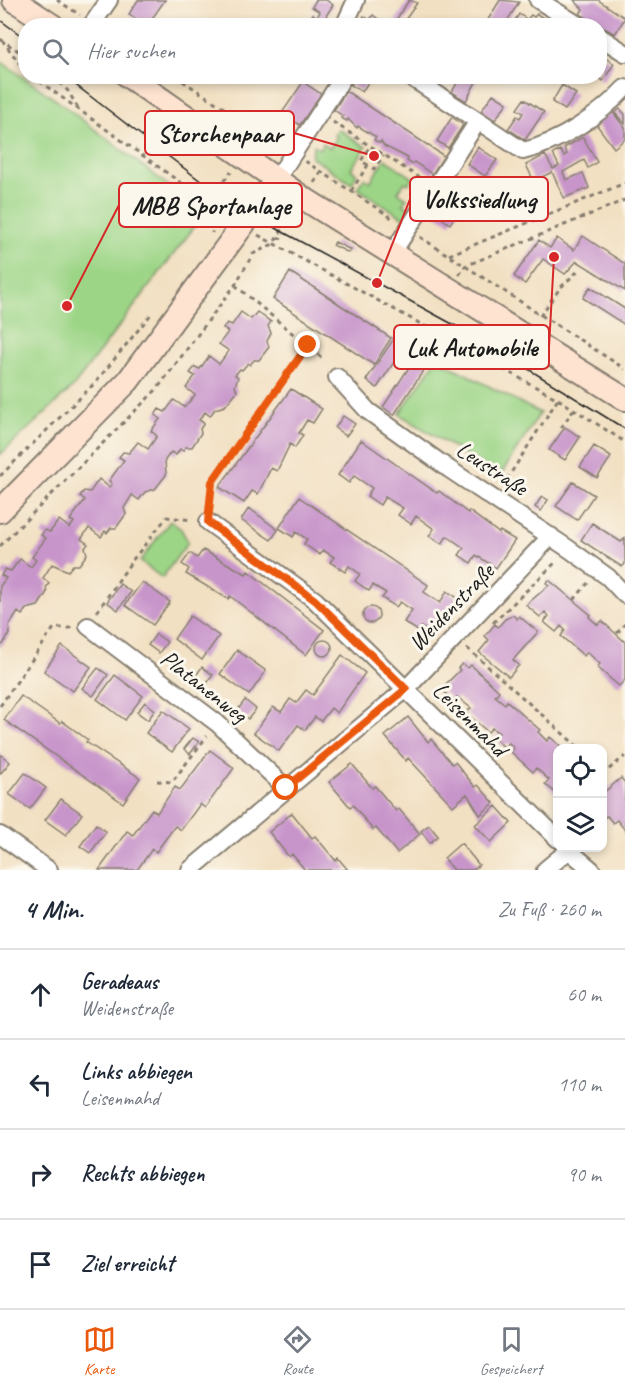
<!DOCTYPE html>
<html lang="de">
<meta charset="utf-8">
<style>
body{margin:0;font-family:Caveat,sans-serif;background:#f6f6f7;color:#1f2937}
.controls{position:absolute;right:18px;bottom:18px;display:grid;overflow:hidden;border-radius:12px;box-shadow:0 3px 9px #0003}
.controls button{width:54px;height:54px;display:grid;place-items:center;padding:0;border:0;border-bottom:2px solid #e0e1e3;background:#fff;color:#1f2937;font:30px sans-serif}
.stop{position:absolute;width:18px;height:18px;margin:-14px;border:4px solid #ea580c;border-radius:50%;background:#fff}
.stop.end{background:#ea580c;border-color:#fff;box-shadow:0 2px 6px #0008}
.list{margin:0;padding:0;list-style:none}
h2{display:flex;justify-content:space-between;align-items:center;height:78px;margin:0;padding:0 24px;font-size:26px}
h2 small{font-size:20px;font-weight:400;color:#747a83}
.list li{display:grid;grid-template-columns:39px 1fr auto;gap:18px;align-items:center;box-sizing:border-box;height:90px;padding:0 24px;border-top:2px solid #e0e1e3}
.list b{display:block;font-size:22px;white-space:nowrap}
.list p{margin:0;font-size:20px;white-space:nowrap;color:#747a83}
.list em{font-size:20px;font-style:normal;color:#747a83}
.icon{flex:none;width:33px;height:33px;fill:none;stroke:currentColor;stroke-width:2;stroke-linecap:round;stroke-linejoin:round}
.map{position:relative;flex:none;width:625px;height:870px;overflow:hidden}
.search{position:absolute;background:#fff;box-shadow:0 3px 9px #0003;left:18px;right:18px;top:18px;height:66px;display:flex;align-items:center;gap:15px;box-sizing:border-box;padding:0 21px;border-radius:24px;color:#747a83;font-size:22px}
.sheet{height:438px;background:#fff}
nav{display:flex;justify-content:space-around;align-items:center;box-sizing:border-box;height:84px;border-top:2px solid #e0e1e3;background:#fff;font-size:16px;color:#747a83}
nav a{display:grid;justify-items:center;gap:3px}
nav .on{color:#ea580c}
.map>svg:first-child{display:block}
</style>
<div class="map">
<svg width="625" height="870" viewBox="0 0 625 870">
<rect width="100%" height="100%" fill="#fbf7ec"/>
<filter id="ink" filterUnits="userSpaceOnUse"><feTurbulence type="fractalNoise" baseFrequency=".0167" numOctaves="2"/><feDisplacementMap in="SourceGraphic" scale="12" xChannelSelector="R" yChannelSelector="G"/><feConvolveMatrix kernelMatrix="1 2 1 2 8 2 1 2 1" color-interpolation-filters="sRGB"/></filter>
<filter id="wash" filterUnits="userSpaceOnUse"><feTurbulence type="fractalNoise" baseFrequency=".008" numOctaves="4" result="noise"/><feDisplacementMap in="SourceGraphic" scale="24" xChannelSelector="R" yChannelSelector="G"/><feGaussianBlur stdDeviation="1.35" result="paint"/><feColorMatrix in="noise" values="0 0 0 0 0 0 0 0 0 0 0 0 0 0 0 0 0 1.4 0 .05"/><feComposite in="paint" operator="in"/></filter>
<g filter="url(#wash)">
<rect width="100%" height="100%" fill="#f2e0c2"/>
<!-- green -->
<path fill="#9dd587" stroke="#5c7852" stroke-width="1.5" d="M0 61 55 99 187 200 195 226 73 387 0 455Z
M338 129 366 147 351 169 357 174 352 184 311 157 314 145 319 149 323 143 330 148 337 137 334 135Z
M385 159 413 178 408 184 405 182 398 192 407 198 403 204 414 211 407 220 357 188 364 178 370 182Z
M437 359 540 413 500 476 399 414Z
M170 521 181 529 188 542 162 578 140 561Z"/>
<g id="blocks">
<!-- building -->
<path fill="#c895cb" d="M138 0H165L147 26 129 14Z
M316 0H326L333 5 326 16 333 21 330 26 306 24 313 14 317 17 320 12 312 7Z
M409 0 417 3 401 26H398L394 23Z
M500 0 519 2 504 26H489L486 23Z
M574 0H598L625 18 615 34 580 14 583 9Z
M519 14 525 18 520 26H511Z
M537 14 551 23 550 26H521L531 15 534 17Z
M373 15 388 26H357L364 16 370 20Z
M601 55 614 64 603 81 597 76H600Z
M356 76H372L362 92 351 85Z
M429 76H444L440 84Z
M461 76H479L466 101 452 92Z
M303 82 321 94 300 125 282 113Z
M562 85 576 94 565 110 552 102Z
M346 91 444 156 432 174 414 162 412 164 407 161 408 158 384 146 381 141 380 143 374 140 376 137 358 126 357 128 348 119 347 121 341 118 343 116 334 110Z
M493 94 507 103 495 120 481 111Z
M524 99 544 112 525 140 508 129 517 116 520 118 523 113 517 109Z
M620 109 625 114V124L615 113Z
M612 111 625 128V139L614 148 596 124Z
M452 117 463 125 448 148 437 141Z
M583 137 597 162 588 168 584 160 563 172 566 180 583 173 589 188 564 198 552 172 534 181 526 165 545 155 553 169 559 166 553 154 560 150 564 156 567 154 564 148Z
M478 147 497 160 485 176 467 164Z
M452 179 471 192 450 224 431 211Z
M583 236 625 264V291L577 261 565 274 543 259 525 284 514 276 539 240 550 248 557 238 574 250Z
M335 242 351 250 349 253 333 245Z
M290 272 391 338 374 365 273 299Z
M590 287 625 309V325L583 298Z
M241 312 251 319 257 312 271 322 268 326 271 333 267 341 269 347 259 360H254L250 365 248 363 242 370 240 369 235 375 238 377 235 386 237 391 225 406 215 409 210 416 205 412 199 420 204 423 200 429 201 433 192 447H185L183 451 180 449 176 455 171 452 165 460 166 475 155 489 145 492 139 500 132 495 124 508 126 514 116 528H111L107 533 105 531 101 537 89 528 81 539 88 544 85 548 87 554 79 565H73L68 571 52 564 43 578 49 583 46 588 47 592 38 606 26 609 22 615 18 612 9 626 10 634 0 648V586L6 578 1 575 5 569 11 571 20 559 31 567 36 560 32 557 46 538 41 535 45 530 50 532 59 520 70 528 74 522 70 520 85 500 80 496 84 491 90 492 99 479 109 487 112 484 109 481 124 460 119 457 123 452 129 453 138 442 148 449 157 436 151 431 160 419 155 415 159 409 165 412 174 400 184 407 190 401 195 395 186 388 195 376 190 373 195 367 200 369 209 356 219 364 229 351 219 344 228 332 223 328 227 323 232 325Z
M397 334 408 341 377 388 366 380Z
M421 349 433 356 394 415 383 407Z
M291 389 322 409 313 423 307 420 299 433 303 435 295 448 290 444 277 471 271 468 258 494 252 491 244 503 219 487Z
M343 416 355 424 346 436 335 428Z
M565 427 580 437 565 460 549 450Z
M361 440 437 493 439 491 468 513 469 511 499 533 500 531 515 540 496 568 476 555 471 563 459 555 464 548 447 536 442 544 429 536 434 529 416 516 411 524 398 515 403 508 385 497 380 505 367 496 372 488 354 476 349 483 338 475Z
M594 446 611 457 597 478 580 467Z
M573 482 594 495 577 520 556 506Z
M542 496 548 500 541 511 535 507Z
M299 497 428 585 424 592 440 603 447 591 462 601 455 612 450 609 434 635 421 627 418 631 404 622 412 610 400 602 396 607 382 598 386 593 373 585 369 591 355 581 360 574 349 566 345 572 330 562 334 557 323 550 320 555 304 544 307 539 296 532 293 537 279 528Z
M249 508 278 530 271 540 241 520Z
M592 523 621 542 625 538V564L622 567 581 540Z
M203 550 246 574 248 571 324 630 306 655 230 596 228 599 186 574 189 569 182 564 190 553 197 558Z
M549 580 591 615 589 617 598 625 602 621 625 642V680L619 686 597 667 600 664 587 652 584 656 561 636 565 630 561 626 556 632 544 622 549 616 545 612 540 617 526 605 549 585 546 583Z
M142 582 170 602 153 625 125 605Z
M120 584 131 592 118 610 107 602Z
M363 615a8 8 0 1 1 16 0a8 8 0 1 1-16 0Z
M513 615 517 619 519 616 538 632 513 660 519 665 509 677 479 652 489 640 485 636 495 624 498 627 505 619Z
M190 616 219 636 202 660 174 639Z
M156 634 167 642 159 653 148 645Z
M316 648a8 8 0 1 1 16 0a8 8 0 1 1-16 0Z
M62 646 91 667 73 691 44 671Z
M237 650 266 671 249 695 220 674Z
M342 655 365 673 337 713 331 708 321 721 315 717 305 730 298 725 279 751 254 733 273 707 281 712 290 699 296 703 306 690 313 695Z
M462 664 468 668 471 665 499 691 495 696 505 704 507 701 524 716 540 730 538 732 547 741 550 737 563 748H558V795L545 784 549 780 536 768 533 772 511 752 514 748 509 743 504 747 494 738 499 733 492 728 488 732 466 713 471 708 457 697 454 701 441 689 460 670 458 668Z
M202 667 213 675 205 686 194 678Z
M98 668 108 675 93 696 82 688Z
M115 675 143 696 125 720 97 699Z
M21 696 60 723 62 721 88 740 86 742 140 778 123 803 4 720Z
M245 700 256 709 248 719 237 711Z
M145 702 155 710 148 720 137 712Z
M163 710 189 729 172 752 146 733Z
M408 717 428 742 431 739 452 764 455 762 475 787 478 785 494 803 480 815 467 794 453 806 408 758 406 761 385 736Z
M193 738 199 742 190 754 184 749Z
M210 750 234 768 205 808 200 804 181 830 175 826 156 852 152 849 137 870H99L127 831 133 835 152 809 157 813 175 787 180 790Z
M0 754 10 762 0 774Z
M352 764 372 788 375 786 396 811 399 809 420 834 397 853 376 828 373 830 353 805 350 807 329 782Z
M25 773 46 788 30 809 9 794Z
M621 778 625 783V830L617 820 613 823 607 816 603 818V793Z
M61 799 82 814 66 835 45 820Z
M496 806 511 823 491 842 475 825Z
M292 813 312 838 315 836 336 861 338 858 348 870H305L292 854 289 857 269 832Z
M96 824 106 832 90 853 80 846Z
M429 825 438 836 430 843 421 831Z
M461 843 479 865 473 870H454L444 858Z"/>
</g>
</g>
<g filter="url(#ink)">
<use href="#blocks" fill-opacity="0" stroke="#877e6f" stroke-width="1.5"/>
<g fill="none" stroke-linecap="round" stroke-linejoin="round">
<defs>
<path id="minor" d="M538 0 580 26
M91 26 109 0
M344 26 356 0
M600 37 625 53
M409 76 478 121
M276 180 344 76
M393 252 478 121 523 151C559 143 600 115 625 88
M337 377 368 411 449 469 569 549 608 577 625 595
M208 522 315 600 558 839
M88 626 217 723 286 788
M0 835 49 870
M566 848 592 870
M190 870 406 689 551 536
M545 870 569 850"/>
<path id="secondary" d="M14 0 53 26
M128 76 303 198 625 399
M0 511 128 381 276 180"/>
</defs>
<!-- minor casing -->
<use href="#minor" stroke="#877e6f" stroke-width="20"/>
<!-- secondary casing -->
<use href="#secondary" stroke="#877e6f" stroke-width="26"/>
<!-- path -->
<path stroke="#877e6f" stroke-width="3" stroke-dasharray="4.5 4.5" stroke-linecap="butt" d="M57 0 80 15
M0 39 26 56
M2 40 26 72
M32 76 227 216
M53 76 68 91 78 108
M175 76 282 146
M333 122 423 180
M254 143 261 132
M305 161 395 220
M368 165 361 161 370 146
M314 183 321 172
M351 191 368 165 374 169 384 155
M207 202 231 172
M210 207 216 214 212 233
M288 221 296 225
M258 235 558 399 625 442
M278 237 286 241
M420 237 625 369
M449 255 625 183
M459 275 465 266 625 200
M235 285 322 358
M540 316 560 288 579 270
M561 428 573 410
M0 476 95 383 152 313
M502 487 558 399
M210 508 212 482 308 345
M0 546 157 389 235 285 253 254 273 244 293 213
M574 600 588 583
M97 612 131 562 167 517 192 520
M493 623 557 561
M617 633 625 624
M467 648 579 748
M0 706 54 628H74
M602 775 625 756
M157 781 172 782 207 736"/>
<!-- minor -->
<use href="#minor" stroke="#fff" stroke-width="16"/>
<!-- secondary -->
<use href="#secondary" stroke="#fee3d1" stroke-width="22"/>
<!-- tram -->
<path stroke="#1c1c1c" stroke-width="1.5" d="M0 20 26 39
M64 76 215 192 281 231 480 339 625 429"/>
</g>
</g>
<g fill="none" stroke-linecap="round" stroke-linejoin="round" filter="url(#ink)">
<!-- route -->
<path stroke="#ea580c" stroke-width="8" d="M286 788 406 689 315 600 208 522 212 482 308 345"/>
</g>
<g text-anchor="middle" stroke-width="6" stroke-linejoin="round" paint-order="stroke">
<!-- street labels -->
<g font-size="24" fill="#1c1c1c" stroke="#fbf7ec">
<text transform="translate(492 468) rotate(33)" y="8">Leustraße</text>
<text transform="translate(451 607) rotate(-46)" y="8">Weidenstraße</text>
<text transform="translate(204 686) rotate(38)" y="8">Platanenweg</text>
<text transform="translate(470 719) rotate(45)" y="8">Leisenmahd</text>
</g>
</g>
<!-- callouts -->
<path fill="none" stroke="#d62828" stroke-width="2" d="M374 156L294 133M377 283L410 199M67 306L119 205M554 257L549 347"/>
<g fill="#d62828" stroke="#fbf7ec" stroke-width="2">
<circle cx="374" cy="156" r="6"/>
<circle cx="377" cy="283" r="6"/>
<circle cx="67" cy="306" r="6"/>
<circle cx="554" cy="257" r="6"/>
</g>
<g fill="#fbf7ec" stroke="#d62828" stroke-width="2">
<rect x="145" y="111" width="149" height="44" rx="6"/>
<rect x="410" y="177" width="138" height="44" rx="6"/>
<rect x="119" y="183" width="183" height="44" rx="6"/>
<rect x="394" y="325" width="155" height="44" rx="6"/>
</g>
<g font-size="26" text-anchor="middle" font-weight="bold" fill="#1c1c1c">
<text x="220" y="142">Storchenpaar</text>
<text x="479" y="208">Volkssiedlung</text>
<text x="211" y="214">MBB Sportanlage</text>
<text x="472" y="356">Luk Automobile</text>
</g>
</svg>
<div class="controls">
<button><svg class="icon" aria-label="locate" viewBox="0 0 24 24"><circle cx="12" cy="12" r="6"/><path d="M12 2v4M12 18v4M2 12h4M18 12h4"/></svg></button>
<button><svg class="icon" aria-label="layers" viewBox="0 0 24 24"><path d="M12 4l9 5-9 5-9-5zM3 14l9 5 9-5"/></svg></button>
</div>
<div class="stop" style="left:286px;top:788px"></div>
<div class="stop end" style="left:308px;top:345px"></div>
<div class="search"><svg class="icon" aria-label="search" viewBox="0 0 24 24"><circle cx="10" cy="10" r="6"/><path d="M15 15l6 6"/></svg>Hier suchen</div>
</div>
<section class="sheet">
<h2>4 Min.<small>Zu Fuß · 260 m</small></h2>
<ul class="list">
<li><svg class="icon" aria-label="ahead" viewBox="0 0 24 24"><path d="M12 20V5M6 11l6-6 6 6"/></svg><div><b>Geradeaus</b><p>Weidenstraße</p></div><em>60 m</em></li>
<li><svg class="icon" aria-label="left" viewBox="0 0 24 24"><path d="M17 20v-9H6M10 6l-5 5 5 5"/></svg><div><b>Links abbiegen</b><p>Leisenmahd</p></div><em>110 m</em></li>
<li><svg class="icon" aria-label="right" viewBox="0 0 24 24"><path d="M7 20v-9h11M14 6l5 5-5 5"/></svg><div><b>Rechts abbiegen</b></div><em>90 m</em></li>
<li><svg class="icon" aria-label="arrive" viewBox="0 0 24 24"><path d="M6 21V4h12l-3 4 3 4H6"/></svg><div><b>Ziel erreicht</b></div></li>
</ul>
</section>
<nav>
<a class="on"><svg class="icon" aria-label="map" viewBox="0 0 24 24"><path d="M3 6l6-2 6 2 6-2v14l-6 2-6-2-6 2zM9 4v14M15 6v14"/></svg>Karte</a>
<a><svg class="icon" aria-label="directions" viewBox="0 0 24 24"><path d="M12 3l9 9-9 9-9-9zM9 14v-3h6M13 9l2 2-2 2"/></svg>Route</a>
<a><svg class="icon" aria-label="saved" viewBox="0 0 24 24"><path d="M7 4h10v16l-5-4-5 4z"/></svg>Gespeichert</a>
</nav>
